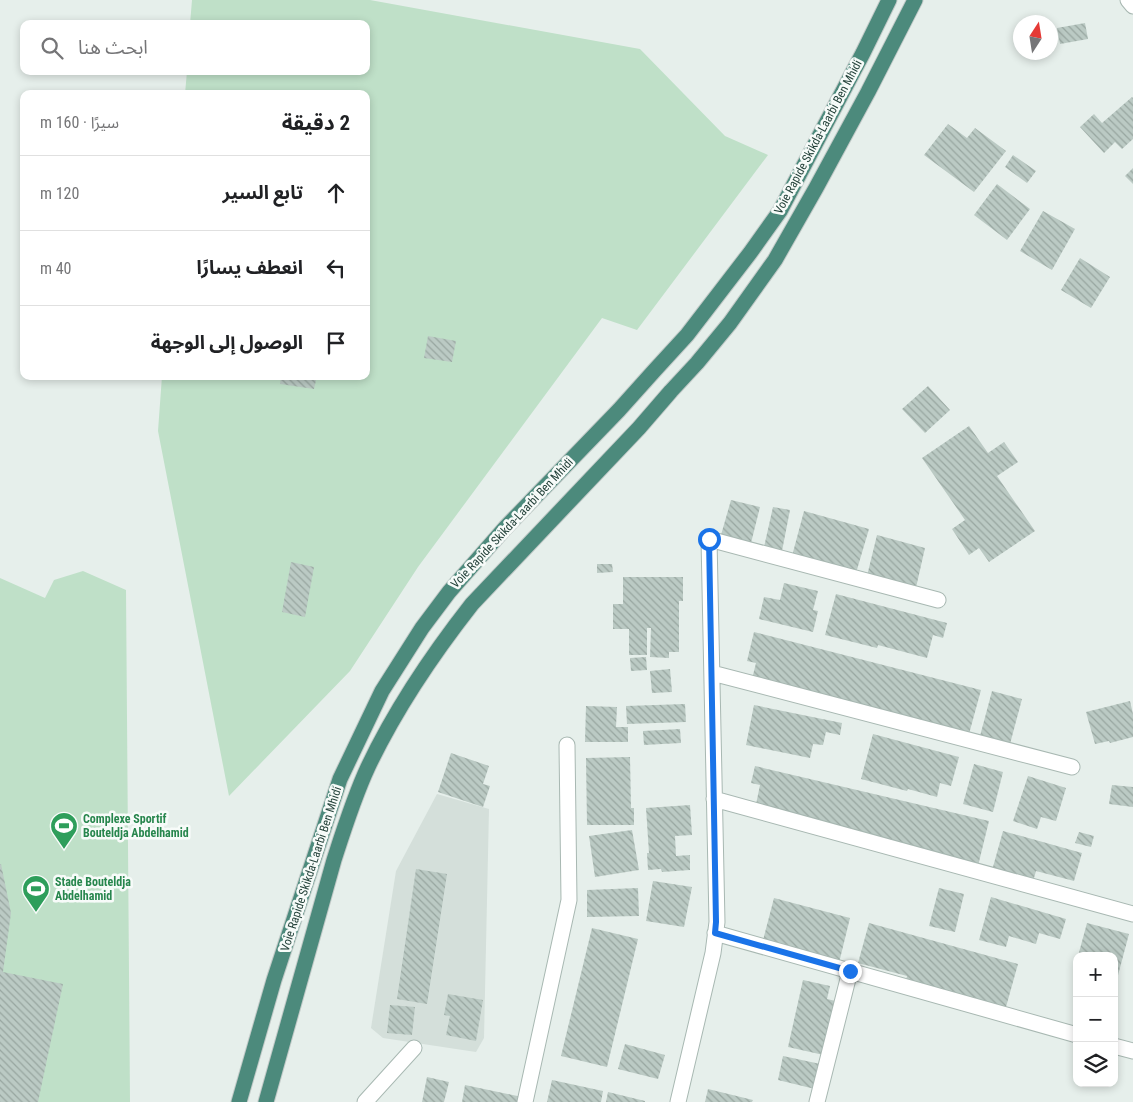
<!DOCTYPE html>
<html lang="ar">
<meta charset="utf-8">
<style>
body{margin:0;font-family:"Roboto Condensed","Noto Sans Arabic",sans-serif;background:#f6f6f6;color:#202124;direction:rtl}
.controls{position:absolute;right:15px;bottom:15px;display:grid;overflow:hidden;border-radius:10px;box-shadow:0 2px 8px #0003}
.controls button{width:45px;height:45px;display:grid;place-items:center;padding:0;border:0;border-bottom:1px solid #e0e0e0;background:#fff;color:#202124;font:25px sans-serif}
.compass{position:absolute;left:1013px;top:15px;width:45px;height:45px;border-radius:50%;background:#fff;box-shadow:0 2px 8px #0003;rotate:12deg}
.stop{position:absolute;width:15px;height:15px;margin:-11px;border:4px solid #1a73e8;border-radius:50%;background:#fff}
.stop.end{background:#1a73e8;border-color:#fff;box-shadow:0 1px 5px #0008}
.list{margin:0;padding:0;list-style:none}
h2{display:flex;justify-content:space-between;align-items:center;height:65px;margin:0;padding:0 20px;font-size:21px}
h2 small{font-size:16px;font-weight:400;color:#757577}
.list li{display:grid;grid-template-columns:32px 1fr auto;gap:15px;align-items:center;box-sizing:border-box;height:75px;padding:0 20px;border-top:1px solid #e0e0e0}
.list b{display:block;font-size:19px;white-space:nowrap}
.list em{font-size:16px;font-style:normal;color:#757577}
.icon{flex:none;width:28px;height:28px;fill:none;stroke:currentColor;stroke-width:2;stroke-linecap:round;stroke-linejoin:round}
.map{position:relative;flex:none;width:1133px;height:1102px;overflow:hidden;direction:ltr}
.search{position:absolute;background:#fff;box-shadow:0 2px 8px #0003;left:20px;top:20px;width:350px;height:55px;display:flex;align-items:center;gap:12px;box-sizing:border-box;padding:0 18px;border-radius:10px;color:#757577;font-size:19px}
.panel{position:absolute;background:#fff;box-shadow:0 2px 8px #0003;left:20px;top:90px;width:350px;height:290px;border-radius:10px;direction:rtl}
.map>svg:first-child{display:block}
</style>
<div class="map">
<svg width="1133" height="1102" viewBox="0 0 1133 1102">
<defs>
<pattern id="building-back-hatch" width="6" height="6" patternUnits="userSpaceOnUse" patternTransform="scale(1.25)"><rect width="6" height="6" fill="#bbcac4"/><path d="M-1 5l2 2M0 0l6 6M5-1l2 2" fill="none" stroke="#98a6a0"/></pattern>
</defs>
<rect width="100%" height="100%" fill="#e6efeb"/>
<!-- built -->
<path fill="#d4dfda" d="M437 794 489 809 484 1038 476 1052 383 1038 371 1028 396 871Z"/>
<!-- park -->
<path fill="#bfe0c8" d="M192 0H370L640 49 725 136 768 155 637 330 602 318 418 567 350 671 229 796 158 431 162 376H366V94H185L187 71H366V24H190Z
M83 571 126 590 130 1102H0V578L45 598 54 580Z"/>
<!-- building -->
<path fill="url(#building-back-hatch)" d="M1085 23 1088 39 1060 44 1057 28Z
M1132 97 1133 98V139L1122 149 1115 142 1104 153 1080 127 1094 114 1102 123Z
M948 124 967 138 975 128 1006 151 974 192 924 155Z
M1013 155 1036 171 1027 183 1005 167Z
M1133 168V184L1125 176Z
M997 184 1030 209 1007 240 974 215Z
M1043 211 1075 229 1052 270 1020 251Z
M1080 258 1110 277 1091 308 1061 290Z
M428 336 456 341 452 362 424 358Z
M281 376H317L314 389 280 384Z
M928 386 950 410 925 433 902 409Z
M969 426 988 453 1004 442 1018 462 997 476 1035 531 989 562 979 548 969 555 952 529 965 520 922 458Z
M731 500 760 507 751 543 721 535Z
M773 507 790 510 782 551 764 547Z
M804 511 869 529 856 573 792 556Z
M877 535 925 548 915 592 866 580Z
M291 562 314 567 305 617 282 612Z
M597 564H612L613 572 597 573Z
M623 577H683V601H679V652H669V658L650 657 651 628H647V655H629V629H613V604H623Z
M784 583 818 591 813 610 818 611 813 632 759 619 764 597 780 600Z
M836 594 947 623 943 638 933 635 927 658 878 645 877 648 825 635Z
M754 632 981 690 969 734 752 679 756 663 747 661Z
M646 657 647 670 631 671 630 658Z
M670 669 672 692 652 693 650 671Z
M992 691 1022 699 1010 744 980 736Z
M1130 701 1133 714V737L1110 743 1109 741 1095 744 1086 712Z
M685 704 686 722 627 724 626 706Z
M754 705 842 723 840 735 826 732 823 745 813 744 810 758 746 745Z
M586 706 617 707 616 727H628V742H585Z
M680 729 681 743 644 745 643 731Z
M873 734 959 757 951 786 940 783 937 797 908 789 907 791 861 779Z
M451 753 489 766 483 784 490 786 483 807 438 792Z
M630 757 631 808H634V825H587L586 758Z
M974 764 1003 772 993 812 963 804Z
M755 766 989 821 978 866 754 814 760 785 751 783Z
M1028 776 1066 788 1056 821 1041 817 1037 829 1013 821Z
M1112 785 1133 787V807L1109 804Z
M690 805 692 835 675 836 676 856 690 855V870L662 872 661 869 648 870 647 853H649L646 808Z
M632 830 639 870 595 877 589 836Z
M1003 831 1082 853 1074 881 1036 871 1032 885 991 874Z
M1079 832 1094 836 1091 847 1075 843Z
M0 864H1L11 913 3 972 63 984 38 1102H0Z
M416 869 447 874 427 1004 397 999Z
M653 881 692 887 684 927 646 921Z
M638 888 639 916 587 917V890Z
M939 888 964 894 955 932 929 926Z
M991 897 1066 919 1060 939 1039 933 1036 944 1009 936 1006 947 979 940Z
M774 898 850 918 839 963 762 944Z
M869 923 1018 964 1006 1007 906 980 907 976 858 963Z
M1087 923 1129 934 1117 979 1114 978V956H1078Z
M592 928 638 939 607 1067 561 1056Z
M803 980 830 986 827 999 840 1002 828 1056 788 1047Z
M448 994 483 1000 476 1041 446 1035 450 1016 444 1015Z
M390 1005 415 1007 412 1035 387 1033Z
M625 1044 665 1055 658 1079 618 1069Z
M783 1056 825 1065 819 1090 778 1080Z
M427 1077 449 1082 444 1102H422Z
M552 1080 603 1091 601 1102H547Z
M465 1085 522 1097 521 1102H462Z
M708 1089 753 1100 752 1102H705Z
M608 1092 645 1101V1102H606Z"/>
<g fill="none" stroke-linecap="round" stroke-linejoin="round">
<defs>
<path id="minor" d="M1128 0 1133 6
M712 673 1072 767
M714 799 1133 914
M715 933 1077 1035
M1114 1046 1133 1051
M365 1102 414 1048
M525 1102 569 900 567 745
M678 1102 713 953 717 922 709 539 938 600
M817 1102 850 971"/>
<path id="trunk" d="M239 1102 274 980 340 779 382 691 422 628 449 592 505 528 619 410 654 371 687 335 750 253 780 211 863 53 889 0
M266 1102 334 860C344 829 354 797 368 767 396 708 432 655 472 604L639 428 671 391 697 363 730 323 775 260 816 188 868 92 915 0"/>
</defs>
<!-- minor casing -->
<use href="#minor" stroke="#a8b8b2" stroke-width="17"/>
<!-- trunk casing -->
<use href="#trunk" stroke="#c2cac8" stroke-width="17"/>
<!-- minor -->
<use href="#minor" stroke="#fff" stroke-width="15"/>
<!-- trunk -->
<use href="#trunk" stroke="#4c8a7c" stroke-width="15"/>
</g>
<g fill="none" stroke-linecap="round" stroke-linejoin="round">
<!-- route -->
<path stroke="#1a73e8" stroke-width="6" d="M709 539 716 922 715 933 850 971"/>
</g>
<!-- icons -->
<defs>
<symbol id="stadium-pin" viewBox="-11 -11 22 30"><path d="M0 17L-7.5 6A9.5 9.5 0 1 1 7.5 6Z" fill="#2e9e5b" stroke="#f7fbf9"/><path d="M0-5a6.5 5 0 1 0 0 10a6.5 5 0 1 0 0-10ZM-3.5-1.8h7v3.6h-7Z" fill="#fff"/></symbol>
</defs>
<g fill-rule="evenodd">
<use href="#stadium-pin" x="48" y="810" width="32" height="43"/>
<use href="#stadium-pin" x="20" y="873" width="32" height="43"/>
</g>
<g text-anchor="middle" stroke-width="5" stroke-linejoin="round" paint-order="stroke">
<!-- street labels -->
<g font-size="12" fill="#24423a" stroke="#f7fbf9">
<text transform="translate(818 137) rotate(-62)" y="4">Voie Rapide Skikda-Laarbi Ben Mhidi</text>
<text transform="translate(512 523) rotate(-47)" y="4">Voie Rapide Skikda-Laarbi Ben Mhidi</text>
<text transform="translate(311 869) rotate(-72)" y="4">Voie Rapide Skikda-Laarbi Ben Mhidi</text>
</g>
<!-- leisure labels -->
<g font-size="12" font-weight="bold" fill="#27864d" stroke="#f7fbf9" text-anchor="start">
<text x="83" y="823">Complexe Sportif<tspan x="83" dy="14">Bouteldja Abdelhamid</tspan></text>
<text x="55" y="886">Stade Bouteldja<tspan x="55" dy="14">Abdelhamid</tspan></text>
</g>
</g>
</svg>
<div class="controls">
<button>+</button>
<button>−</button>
<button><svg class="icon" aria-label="layers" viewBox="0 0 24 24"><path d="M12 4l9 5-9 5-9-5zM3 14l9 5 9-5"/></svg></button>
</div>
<svg class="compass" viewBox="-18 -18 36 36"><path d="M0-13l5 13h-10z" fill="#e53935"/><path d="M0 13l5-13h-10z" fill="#757577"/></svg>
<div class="stop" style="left:709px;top:539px"></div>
<div class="stop end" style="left:850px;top:971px"></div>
<div class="search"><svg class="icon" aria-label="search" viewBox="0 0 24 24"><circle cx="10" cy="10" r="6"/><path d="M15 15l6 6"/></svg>ابحث هنا</div>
<section class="panel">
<h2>2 دقيقة<small>سيرًا · 160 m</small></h2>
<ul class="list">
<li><svg class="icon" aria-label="ahead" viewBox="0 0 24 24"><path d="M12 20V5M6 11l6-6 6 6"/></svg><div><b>تابع السير</b></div><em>120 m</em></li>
<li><svg class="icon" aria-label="left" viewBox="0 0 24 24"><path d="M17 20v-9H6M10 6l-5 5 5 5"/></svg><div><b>انعطف يسارًا</b></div><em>40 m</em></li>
<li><svg class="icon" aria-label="arrive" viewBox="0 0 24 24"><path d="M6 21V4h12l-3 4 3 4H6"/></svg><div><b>الوصول إلى الوجهة</b></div></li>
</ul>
</section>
</div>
